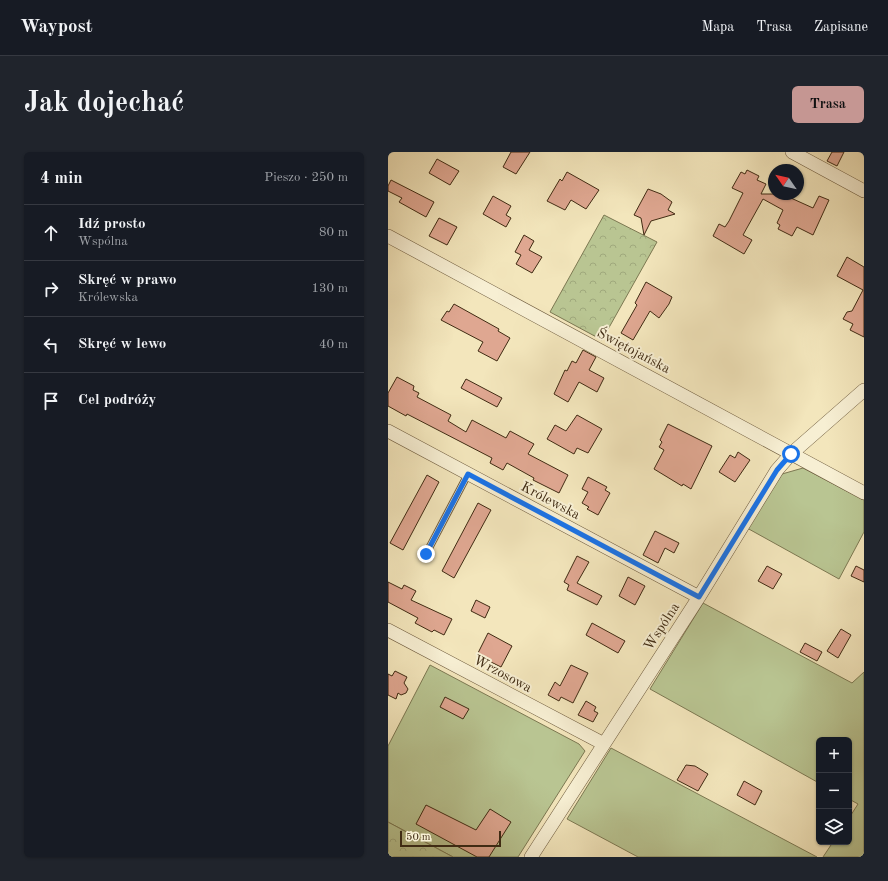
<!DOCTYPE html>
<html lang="pl">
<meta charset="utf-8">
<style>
body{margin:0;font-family:"Old Standard TT",serif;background:#20242c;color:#f1f3f6}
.controls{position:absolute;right:12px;bottom:12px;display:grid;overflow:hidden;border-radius:6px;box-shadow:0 1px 3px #0004}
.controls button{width:36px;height:36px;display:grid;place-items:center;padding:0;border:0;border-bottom:1px solid #363941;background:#171b24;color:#f1f3f6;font:20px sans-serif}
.compass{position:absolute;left:380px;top:12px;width:36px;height:36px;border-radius:50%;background:#171b24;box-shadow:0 1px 3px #0004;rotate:304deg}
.scale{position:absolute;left:12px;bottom:10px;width:101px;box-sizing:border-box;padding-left:4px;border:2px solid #402b13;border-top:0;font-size:11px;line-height:14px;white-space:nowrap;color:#402b13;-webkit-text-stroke:3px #f7efd3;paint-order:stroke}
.stop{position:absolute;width:12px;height:12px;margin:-9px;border:3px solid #1a73e8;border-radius:50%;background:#fff}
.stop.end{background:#1a73e8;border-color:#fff;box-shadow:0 1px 4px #0008}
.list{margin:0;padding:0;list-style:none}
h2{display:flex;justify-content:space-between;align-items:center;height:52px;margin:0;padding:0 16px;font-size:17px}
h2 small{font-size:13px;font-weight:400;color:#9ea1a6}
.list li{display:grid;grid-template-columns:26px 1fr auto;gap:12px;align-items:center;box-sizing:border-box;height:56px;padding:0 16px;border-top:1px solid #363941}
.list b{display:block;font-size:15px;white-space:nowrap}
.list p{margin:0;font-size:13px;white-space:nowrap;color:#9ea1a6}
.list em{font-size:13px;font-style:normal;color:#9ea1a6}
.icon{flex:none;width:22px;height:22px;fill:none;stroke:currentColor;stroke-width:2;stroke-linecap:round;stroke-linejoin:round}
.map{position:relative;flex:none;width:476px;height:705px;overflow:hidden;border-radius:6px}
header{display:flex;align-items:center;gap:24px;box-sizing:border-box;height:56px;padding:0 20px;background:#171b24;border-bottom:1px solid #363941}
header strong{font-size:19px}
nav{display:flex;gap:22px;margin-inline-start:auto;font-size:14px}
.intro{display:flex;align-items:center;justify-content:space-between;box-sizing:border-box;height:96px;padding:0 24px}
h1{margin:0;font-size:28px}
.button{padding:10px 18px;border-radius:6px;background:#c59692;color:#111;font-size:14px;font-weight:700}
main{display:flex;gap:24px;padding:0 24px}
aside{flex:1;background:#171b24;border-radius:6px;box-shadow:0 1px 3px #0004}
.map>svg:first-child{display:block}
</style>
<header>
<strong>Waypost</strong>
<nav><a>Mapa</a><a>Trasa</a><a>Zapisane</a></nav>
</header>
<div class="intro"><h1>Jak dojechać</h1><a class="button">Trasa</a></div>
<main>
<aside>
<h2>4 min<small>Pieszo · 250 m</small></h2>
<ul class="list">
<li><svg class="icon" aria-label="ahead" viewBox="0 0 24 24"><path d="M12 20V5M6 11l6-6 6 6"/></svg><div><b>Idź prosto</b><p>Wspólna</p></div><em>80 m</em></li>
<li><svg class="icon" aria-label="right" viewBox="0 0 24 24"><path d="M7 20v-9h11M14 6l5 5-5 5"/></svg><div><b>Skręć w prawo</b><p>Królewska</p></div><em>130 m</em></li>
<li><svg class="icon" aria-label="left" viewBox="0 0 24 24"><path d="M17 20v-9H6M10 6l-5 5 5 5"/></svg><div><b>Skręć w lewo</b></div><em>40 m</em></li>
<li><svg class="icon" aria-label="arrive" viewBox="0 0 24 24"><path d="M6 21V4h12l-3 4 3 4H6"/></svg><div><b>Cel podróży</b></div></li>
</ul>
</aside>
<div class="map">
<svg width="476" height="705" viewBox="0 0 476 705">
<defs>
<pattern id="forest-crowns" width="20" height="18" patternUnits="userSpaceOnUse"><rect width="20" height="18" fill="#b9c592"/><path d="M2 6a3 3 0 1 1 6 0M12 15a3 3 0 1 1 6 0" fill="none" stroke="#a0a97d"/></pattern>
</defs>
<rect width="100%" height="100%" fill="#f3e6bc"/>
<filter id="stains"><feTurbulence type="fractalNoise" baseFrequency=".005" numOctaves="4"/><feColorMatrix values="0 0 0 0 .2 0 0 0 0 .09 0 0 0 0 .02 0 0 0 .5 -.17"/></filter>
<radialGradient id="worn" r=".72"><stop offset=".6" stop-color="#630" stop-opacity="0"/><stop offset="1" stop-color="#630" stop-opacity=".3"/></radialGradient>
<!-- green -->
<path fill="#b9c592" stroke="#7c7852" d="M415 316 476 348V380L451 427 359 376 394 322Z
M315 451 464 531 476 520V705H435L445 690H461V666L470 652 461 647V588H431V631L262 537Z
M42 513 191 592 197 599 130 705H65L0 670V594Z
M223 596 429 705H250L179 667Z"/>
<!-- forest -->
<path fill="url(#forest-crowns)" stroke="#7c7852" d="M216 63 269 90 214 188 162 160Z
M0 670 65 705H0Z"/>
<!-- building -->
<path fill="#dfa791" stroke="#402b13" d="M123 0H142L128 22 115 15Z
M444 0H456L449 14 439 9Z
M49 7 71 19 62 33 41 21Z
M359 18 371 24 369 28 378 32 373 42H394L425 56 431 44 441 48 425 83 409 75 404 84 390 77 392 73 389 71 395 58 375 47 355 83 364 88 356 102 325 84 331 72 337 75 341 69 355 41 344 36 353 20 357 22Z
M179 20 211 38 198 57 183 48 177 58 159 49 172 27 174 29Z
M3 28 46 50 38 65 11 50 14 46 0 39V34Z
M260 37 273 42 284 50 280 58 287 62 263 69 256 83 253 66 246 63Z
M105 44 123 54 118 63 123 66 118 75 95 62Z
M51 66 69 75 59 93 41 84Z
M136 83 146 89 141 98 154 105 144 121 128 112 133 103 127 100Z
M459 105 476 115V185L462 178 465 172 455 167 459 160 464 159 475 138 449 124Z
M258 130 284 145 281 152 271 166 262 159 245 188 233 181 249 153 247 151Z
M66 152 111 177 110 179 122 186 109 209 90 199 95 190 53 168 59 159 61 160Z
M195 198 208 205 201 218 216 226 209 240 191 230 180 250 166 242 177 218 179 219 184 209 188 211Z
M9 225 26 234 25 238 31 241 29 245 63 263 60 269 78 280 84 268 118 286 122 279 146 292 140 302 180 323 171 341 145 328 146 326 119 311 115 318 102 311 104 306 19 262 18 264 0 254V241Z
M78 227 114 246 109 255 73 236Z
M189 263 214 277 200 301 189 296 186 302 159 287 167 273 178 279Z
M280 272 324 294 303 337 295 332 294 334 266 317 276 298 271 295 274 290 272 288Z
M350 300 362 308 347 330 331 320 342 303 347 306Z
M39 323 51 330 15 398 2 391Z
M200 325 219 335 217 338 222 341 210 363 199 357 201 355 194 351 200 340 194 337Z
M90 351 103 358 66 426 54 419Z
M267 379 291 391 286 401 277 396 270 411 255 403Z
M189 404 201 410 189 431 214 444 209 453 179 438 181 433 176 430Z
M379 414 394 422 385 437 370 429Z
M468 414 476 418V430L463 424Z
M240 425 257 434 247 453 231 444Z
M0 430 14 437 16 433 28 439 23 448 64 467 56 483 46 478 44 480 27 471 30 466 0 450Z
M88 448 102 455 97 466 83 459Z
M204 471 237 489 230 501 198 483Z
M453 477 463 483 450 506 439 499Z
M100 481 124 494 113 515 89 503Z
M417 491 434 500 429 509 412 500Z
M183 513 200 521 185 551 173 545 171 549 160 543 167 530 172 534Z
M7 519 19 525 16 531 20 537 18 541 13 543 10 541 8 547 0 543V522L4 524Z
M57 545 81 557 75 567 52 555Z
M198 549 208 555 206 559 210 561 205 570 190 563Z
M298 613 307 614 320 622 310 639 289 628Z
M356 629 374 639 367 653 349 643Z
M38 653 88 678 102 657 123 670 101 705H89L28 672Z"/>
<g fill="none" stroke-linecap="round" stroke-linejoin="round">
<defs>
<path id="lane" d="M38 402 80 322"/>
<path id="street" d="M404 0 476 39
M0 84 476 341
M0 279 311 445
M0 478 216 592
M143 705 311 445 389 318 403 302 476 238"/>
</defs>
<!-- lane casing -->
<use href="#lane" stroke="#6d5a3d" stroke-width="8"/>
<!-- street casing -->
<use href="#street" stroke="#6d5a3d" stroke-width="14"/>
<!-- lane -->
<use href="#lane" stroke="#f7efd3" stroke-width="6"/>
<!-- street -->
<use href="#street" stroke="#f7efd3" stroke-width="13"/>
</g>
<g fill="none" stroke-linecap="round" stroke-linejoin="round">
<!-- route -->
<path stroke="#1a73e8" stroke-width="5" d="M38 402 80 322 311 445 389 318 403 302"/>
</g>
<g text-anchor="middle" stroke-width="4" stroke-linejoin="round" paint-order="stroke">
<!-- street labels -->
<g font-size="14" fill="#402b13" stroke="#f7efd3">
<text transform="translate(246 198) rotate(28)" y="5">Świętojańska</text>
<text transform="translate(163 348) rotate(28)" y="5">Królewska</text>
<text transform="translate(273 474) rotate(-57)" y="5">Wspólna</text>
<text transform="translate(115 521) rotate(28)" y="5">Wrzosowa</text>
</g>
</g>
<rect width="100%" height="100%" filter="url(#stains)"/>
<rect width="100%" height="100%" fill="url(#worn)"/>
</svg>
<div class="controls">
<button>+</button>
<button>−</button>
<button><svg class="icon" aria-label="layers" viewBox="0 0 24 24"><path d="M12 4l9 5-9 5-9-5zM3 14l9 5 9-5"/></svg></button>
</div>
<svg class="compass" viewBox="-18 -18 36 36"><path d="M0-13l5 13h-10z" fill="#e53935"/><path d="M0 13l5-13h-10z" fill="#9ea1a6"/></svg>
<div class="scale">50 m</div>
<div class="stop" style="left:403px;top:302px"></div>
<div class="stop end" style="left:38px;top:402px"></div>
</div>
</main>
